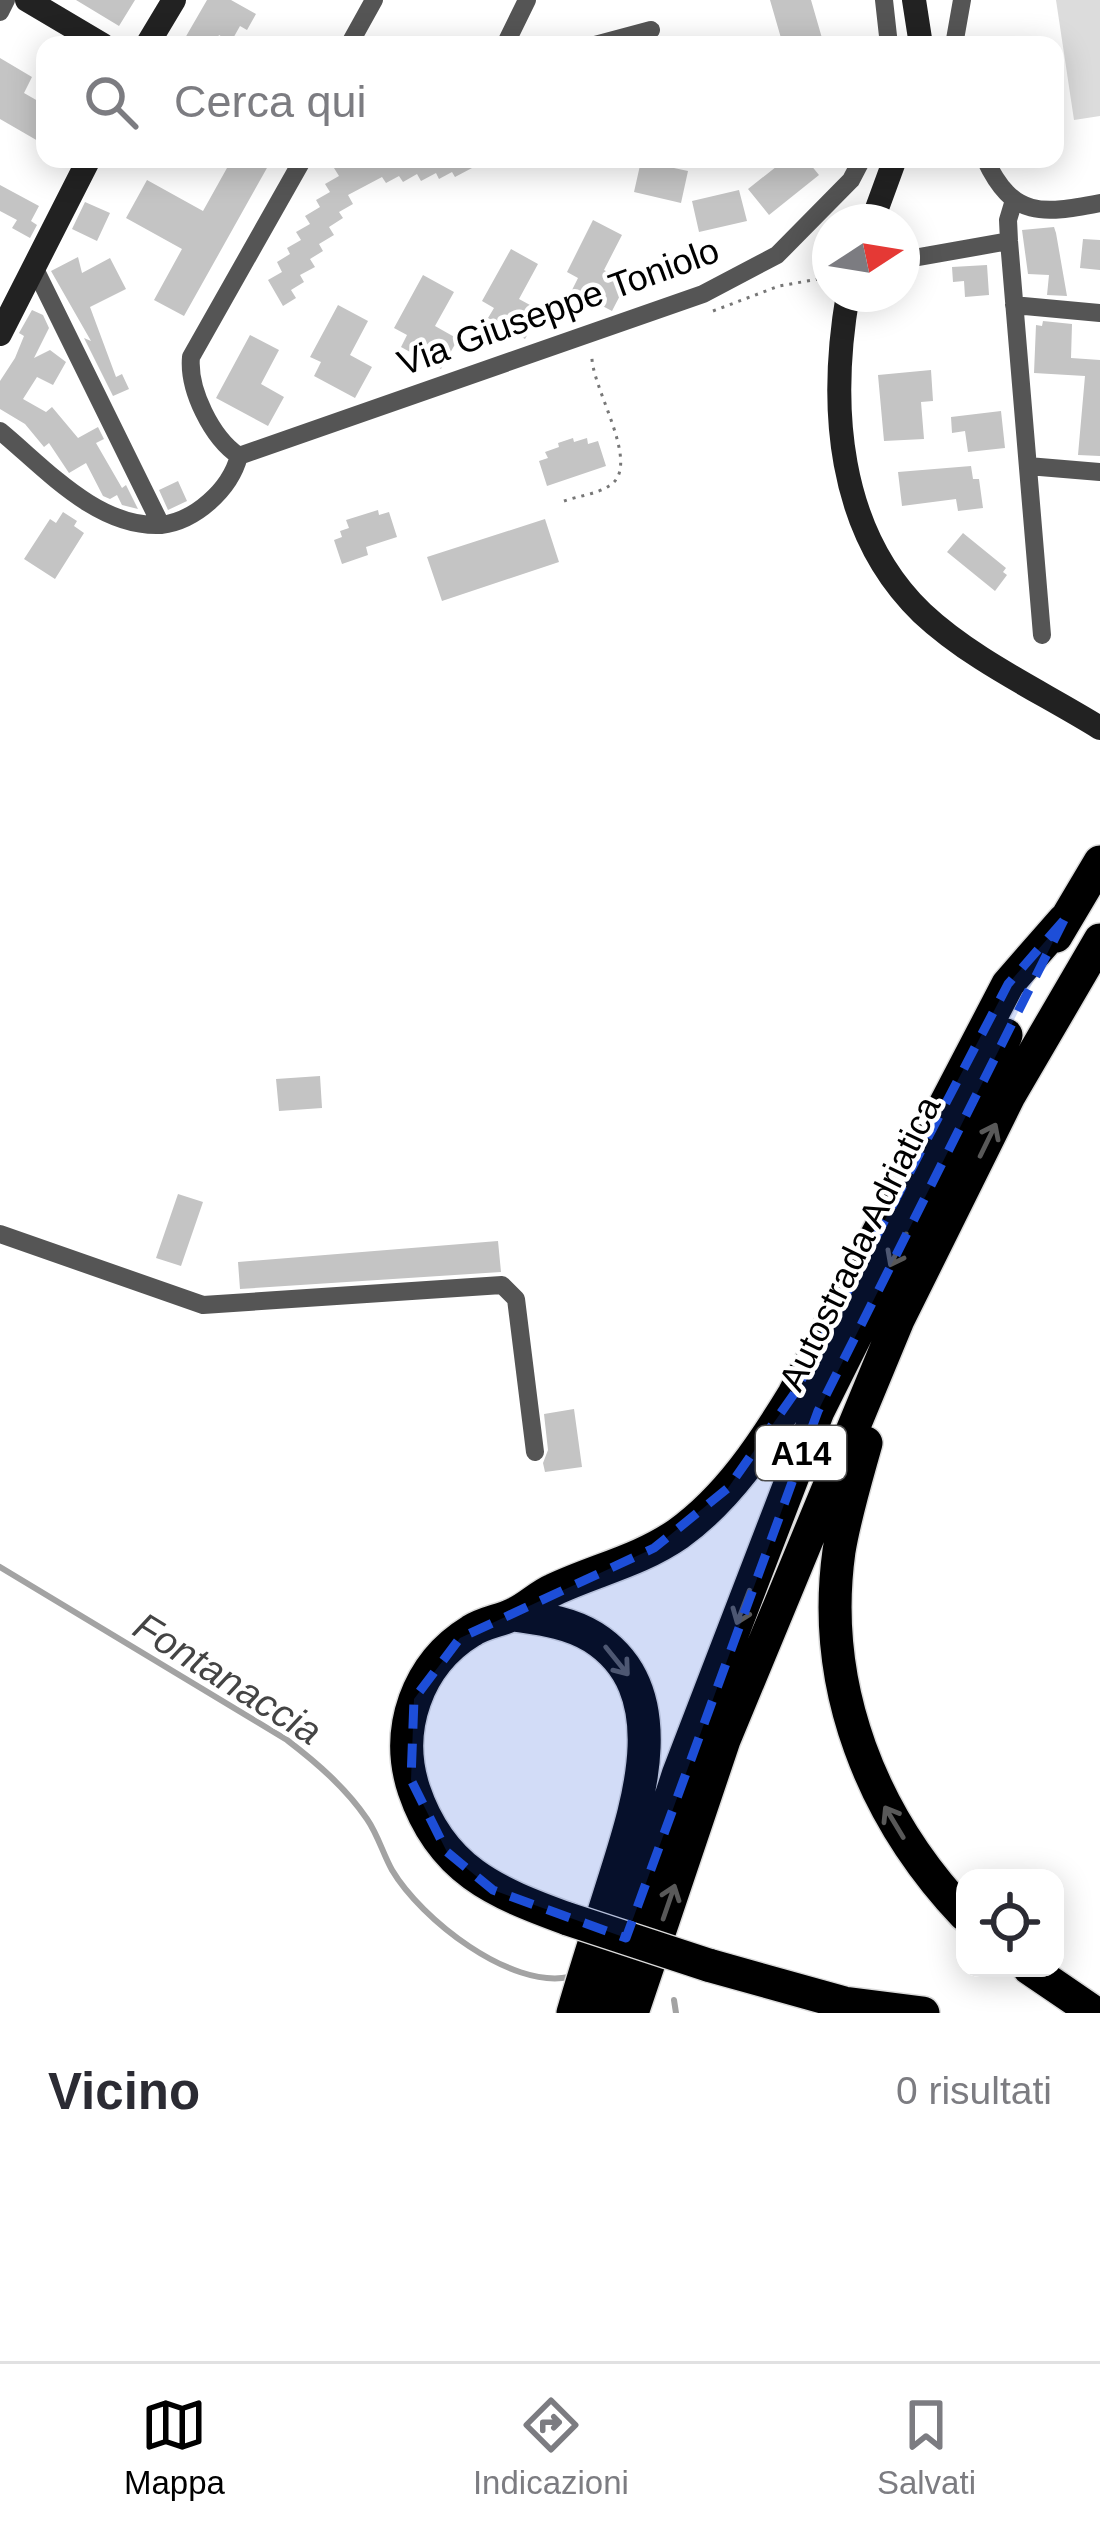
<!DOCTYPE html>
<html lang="it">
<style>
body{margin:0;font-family:Helvetica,sans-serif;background:#f2f2f3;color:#2b2b33}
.controls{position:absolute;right:36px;bottom:36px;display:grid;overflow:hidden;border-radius:24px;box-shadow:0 6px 30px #0003}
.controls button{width:108px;height:108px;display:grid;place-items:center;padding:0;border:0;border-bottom:3px solid #e1e1e2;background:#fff;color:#2b2b33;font:60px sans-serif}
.compass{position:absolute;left:812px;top:204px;width:108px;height:108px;border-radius:50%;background:#fff;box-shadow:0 6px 30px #0003;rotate:78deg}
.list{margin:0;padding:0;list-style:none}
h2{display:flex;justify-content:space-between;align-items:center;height:156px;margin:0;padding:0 48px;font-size:51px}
h2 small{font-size:39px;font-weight:400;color:#7c7c81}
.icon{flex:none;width:66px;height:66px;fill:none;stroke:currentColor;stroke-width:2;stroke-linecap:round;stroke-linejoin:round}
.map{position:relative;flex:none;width:1100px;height:2013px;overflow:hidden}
.search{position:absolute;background:#fff;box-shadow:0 6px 30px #0003;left:36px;right:36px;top:36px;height:132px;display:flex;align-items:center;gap:30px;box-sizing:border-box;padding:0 42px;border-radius:24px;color:#7c7c81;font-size:45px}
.sheet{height:348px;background:#fff}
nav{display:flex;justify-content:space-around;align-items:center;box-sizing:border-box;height:168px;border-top:3px solid #e1e1e2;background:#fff;font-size:33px;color:#7c7c81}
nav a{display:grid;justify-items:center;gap:6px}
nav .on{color:#000}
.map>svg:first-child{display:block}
</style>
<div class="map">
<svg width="1100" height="2013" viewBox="0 0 1100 2013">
<rect width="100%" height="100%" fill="#fff"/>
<!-- green -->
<path fill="#dcdcdc" d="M1056 0H1100V116L1074 120Z"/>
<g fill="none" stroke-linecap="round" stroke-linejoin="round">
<!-- stream -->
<path stroke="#a3a3a3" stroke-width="6" d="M0 1567 287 1740C317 1763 346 1788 367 1819 378 1835 383 1854 392 1870 421 1919 510 1989 569 1977
M674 2000 676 2013"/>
</g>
<!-- building -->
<path fill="#c4c4c4" d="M76 0H135L119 26Z
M207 0H231L256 14 247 30 240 26 231 42 219 35 214 45H181Z
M770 0H811L824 45H783Z
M0 58 32 77 24 93 45 105V145L0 119Z
M232 159H272L184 316 154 300 182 249 126 218 147 180 203 211Z
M349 159H489L455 177 452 172 439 179 436 173 421 181 417 174 403 182 399 176 386 183 382 177 348 195 353 204 339 212 343 218 329 227 334 235 319 244 323 251 310 259 315 267 300 275 304 282 291 290 296 298 283 306 268 280 282 272 277 262 290 254 287 248 301 240 296 232 310 224 305 216 320 207 316 200 330 192 325 184 339 176 334 168Z
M786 159H806L819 175 769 215 748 189Z
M641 161 688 171 681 203 634 192Z
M0 185 39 206 31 221 37 225 30 238 12 228 17 220 0 211Z
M739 190 747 221 699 232 692 201Z
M85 202 110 213 97 241 72 229Z
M593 220 622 235 604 270 627 282 612 311 572 290 578 278 567 272Z
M1054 227 1056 233 1067 296 1047 295 1049 275 1028 274 1022 230Z
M1083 239 1100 240V270L1080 268Z
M511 249 538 264 519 299 541 311 525 339 488 318 494 308 482 301Z
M78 257 82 273 110 258 126 289 90 307 116 377 122 374 129 389 113 396 84 338 91 341 51 271Z
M987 265 989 295 965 297 964 281 953 282 952 267Z
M423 275 454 292 435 326 458 339 441 369 401 347 407 335 394 328Z
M338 305 368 321 350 355 372 367 355 398 314 376 321 362 310 357Z
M32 310 43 315 49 328 34 358 50 350 66 362 53 385 37 377 23 399 46 412 52 407 78 438 98 427 104 439 96 443 122 488 126 485 138 509 122 505 117 495 110 499 103 496 86 463 69 473 49 443 44 447 25 424 0 409V381L15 358 24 336 19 333Z
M1043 321 1072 324 1071 358 1100 360V456L1078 455 1085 376 1034 373 1036 325 1042 326Z
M250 335 279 350 261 384 284 397 268 426 216 398Z
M931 370 933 401 921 402 924 439 884 441 878 375Z
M1001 411 1005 448 968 452 965 431 952 433 951 417Z
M573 438 574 442 587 438 588 444 598 441 606 466 547 486 539 461 548 458 545 452 559 447 558 443Z
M971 466 973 479H979L983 508 958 511 956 499 902 506 898 472Z
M178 481 187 501 168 510 159 490Z
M378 510 379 515 389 512 397 537 366 547 368 555 342 564 334 540 342 537 340 531 349 528 346 520Z
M63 512 77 521 74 526 84 533 55 579 24 559 50 519 56 523Z
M545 519 559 562 442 601 427 557Z
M963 533 1006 568 1003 572 1007 575 995 591 947 552Z
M320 1076 322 1108 279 1111 276 1079Z
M178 1194 203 1202 181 1266 156 1258Z
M498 1241 501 1272 240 1289 238 1262Z
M574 1409 582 1467 545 1472 543 1463 548 1450 544 1414Z"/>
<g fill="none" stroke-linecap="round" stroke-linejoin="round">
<defs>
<path id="highway" d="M1056 936 1100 862
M866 1443C856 1479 845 1515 839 1551 820 1687 872 1817 965 1915
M514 1615C541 1619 569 1622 593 1637 680 1692 635 1813 611 1890 598 1931 585 1972 573 2013
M568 1919C494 1892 441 1870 414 1790 394 1730 417 1664 471 1631 485 1622 500 1621 514 1614 528 1608 539 1596 553 1590 595 1570 639 1561 678 1534 728 1498 763 1445 794 1394L1008 984 1064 920
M708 1965 844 2003 923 2013
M1029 1968 1095 2013
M601 2013 678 1775 818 1411 1006 1035
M632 2013 724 1740 898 1320 1009 1096 1100 940"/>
</defs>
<!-- highway casing -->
<use href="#highway" stroke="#dbdbdb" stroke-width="36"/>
<!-- path -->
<path stroke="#777" stroke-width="3" stroke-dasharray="3 6" stroke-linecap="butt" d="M713 311 779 286 830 277
M564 501C578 496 597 494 609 486 644 466 589 385 592 354"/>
<!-- street -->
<path stroke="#555" stroke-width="18" d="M884 0 889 45
M0 12 6 0
M349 45 374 0
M505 45 527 0
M595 45 651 30
M954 45 962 0
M985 159C1013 219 1042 214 1100 203
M1014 200 1008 220 1009 241 1042 635
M902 260 1009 241
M1014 305 1100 313
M0 431C45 468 97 528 161 525L35 269
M239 456 703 294 777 255 851 180 862 159
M239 456C212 438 188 390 191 357L303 159
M1028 466 1100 472
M161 525C195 521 230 490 239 456
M0 1234 203 1305 502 1285 516 1299 535 1452"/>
<!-- secondary -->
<path stroke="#222" stroke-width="24" d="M27 0 103 45
M914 0 921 45
M147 45 174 0
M872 222 895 159
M848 294C829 404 836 530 922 613 972 660 1042 692 1100 728
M0 334 89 159"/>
<!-- highway -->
<use href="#highway" stroke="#000" stroke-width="33"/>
<defs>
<path id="highway-bridge" d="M568 1919 708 1965"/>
</defs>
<!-- highway-bridge casing -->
<use href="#highway-bridge" stroke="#dbdbdb" stroke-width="36" stroke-linecap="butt"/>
<!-- highway-bridge -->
<use href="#highway-bridge" stroke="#000" stroke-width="33"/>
</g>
<!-- one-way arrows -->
<defs><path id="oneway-shaft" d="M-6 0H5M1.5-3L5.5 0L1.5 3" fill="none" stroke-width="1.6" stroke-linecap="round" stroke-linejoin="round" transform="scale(3)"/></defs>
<g stroke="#595959">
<use href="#oneway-shaft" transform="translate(988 1140) rotate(-64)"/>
<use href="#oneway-shaft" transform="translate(898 1250) rotate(117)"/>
<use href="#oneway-shaft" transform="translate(743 1607) rotate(111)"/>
<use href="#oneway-shaft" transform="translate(617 1661) rotate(51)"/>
<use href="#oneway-shaft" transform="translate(894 1822) rotate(-121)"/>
<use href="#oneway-shaft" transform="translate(669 1902) rotate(-71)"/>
</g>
<!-- marked area -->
<path fill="#1d4ed8" fill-opacity="0.2" stroke="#1d4ed8" stroke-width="9" stroke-dasharray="24 15" stroke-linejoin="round" d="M1064 920 818 1411 626 1938 493 1890 447 1852 411 1780 414 1699 460 1638 654 1548 728 1488 794 1394 1008 984Z"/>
<g text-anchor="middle" stroke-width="9" stroke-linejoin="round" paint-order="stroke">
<!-- shield labels -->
<rect fill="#fff" stroke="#4c4c4c" stroke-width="3" x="756" y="1426" width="90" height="54" rx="9"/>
<g font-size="33" font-weight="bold" fill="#000">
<text x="801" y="1465">A14</text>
</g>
<!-- street labels -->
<g font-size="36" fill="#000" stroke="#fff">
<text transform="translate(558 306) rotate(-20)" y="13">Via Giuseppe Toniolo</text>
<text transform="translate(859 1243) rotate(-64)" y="13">Autostrada Adriatica</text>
</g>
<!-- water labels -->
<g font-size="39" font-style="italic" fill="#444" stroke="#fff">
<text transform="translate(228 1678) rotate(32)" y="14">Fontanaccia</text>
</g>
</g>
</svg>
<div class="controls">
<button><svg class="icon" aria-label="locate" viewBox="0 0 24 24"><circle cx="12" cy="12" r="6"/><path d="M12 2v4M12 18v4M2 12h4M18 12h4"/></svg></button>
</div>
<svg class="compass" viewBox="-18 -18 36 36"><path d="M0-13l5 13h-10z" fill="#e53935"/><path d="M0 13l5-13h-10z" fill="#7c7c81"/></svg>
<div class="search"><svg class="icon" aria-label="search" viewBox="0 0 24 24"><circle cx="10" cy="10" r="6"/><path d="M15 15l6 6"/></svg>Cerca qui</div>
</div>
<section class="sheet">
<h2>Vicino<small>0 risultati</small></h2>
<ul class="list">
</ul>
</section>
<nav>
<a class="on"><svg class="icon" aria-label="map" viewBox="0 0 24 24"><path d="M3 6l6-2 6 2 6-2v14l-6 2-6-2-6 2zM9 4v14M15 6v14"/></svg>Mappa</a>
<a><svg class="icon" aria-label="directions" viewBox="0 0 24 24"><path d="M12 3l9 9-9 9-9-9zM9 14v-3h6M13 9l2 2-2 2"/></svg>Indicazioni</a>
<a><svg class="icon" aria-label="saved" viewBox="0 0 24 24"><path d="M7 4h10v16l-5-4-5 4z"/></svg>Salvati</a>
</nav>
